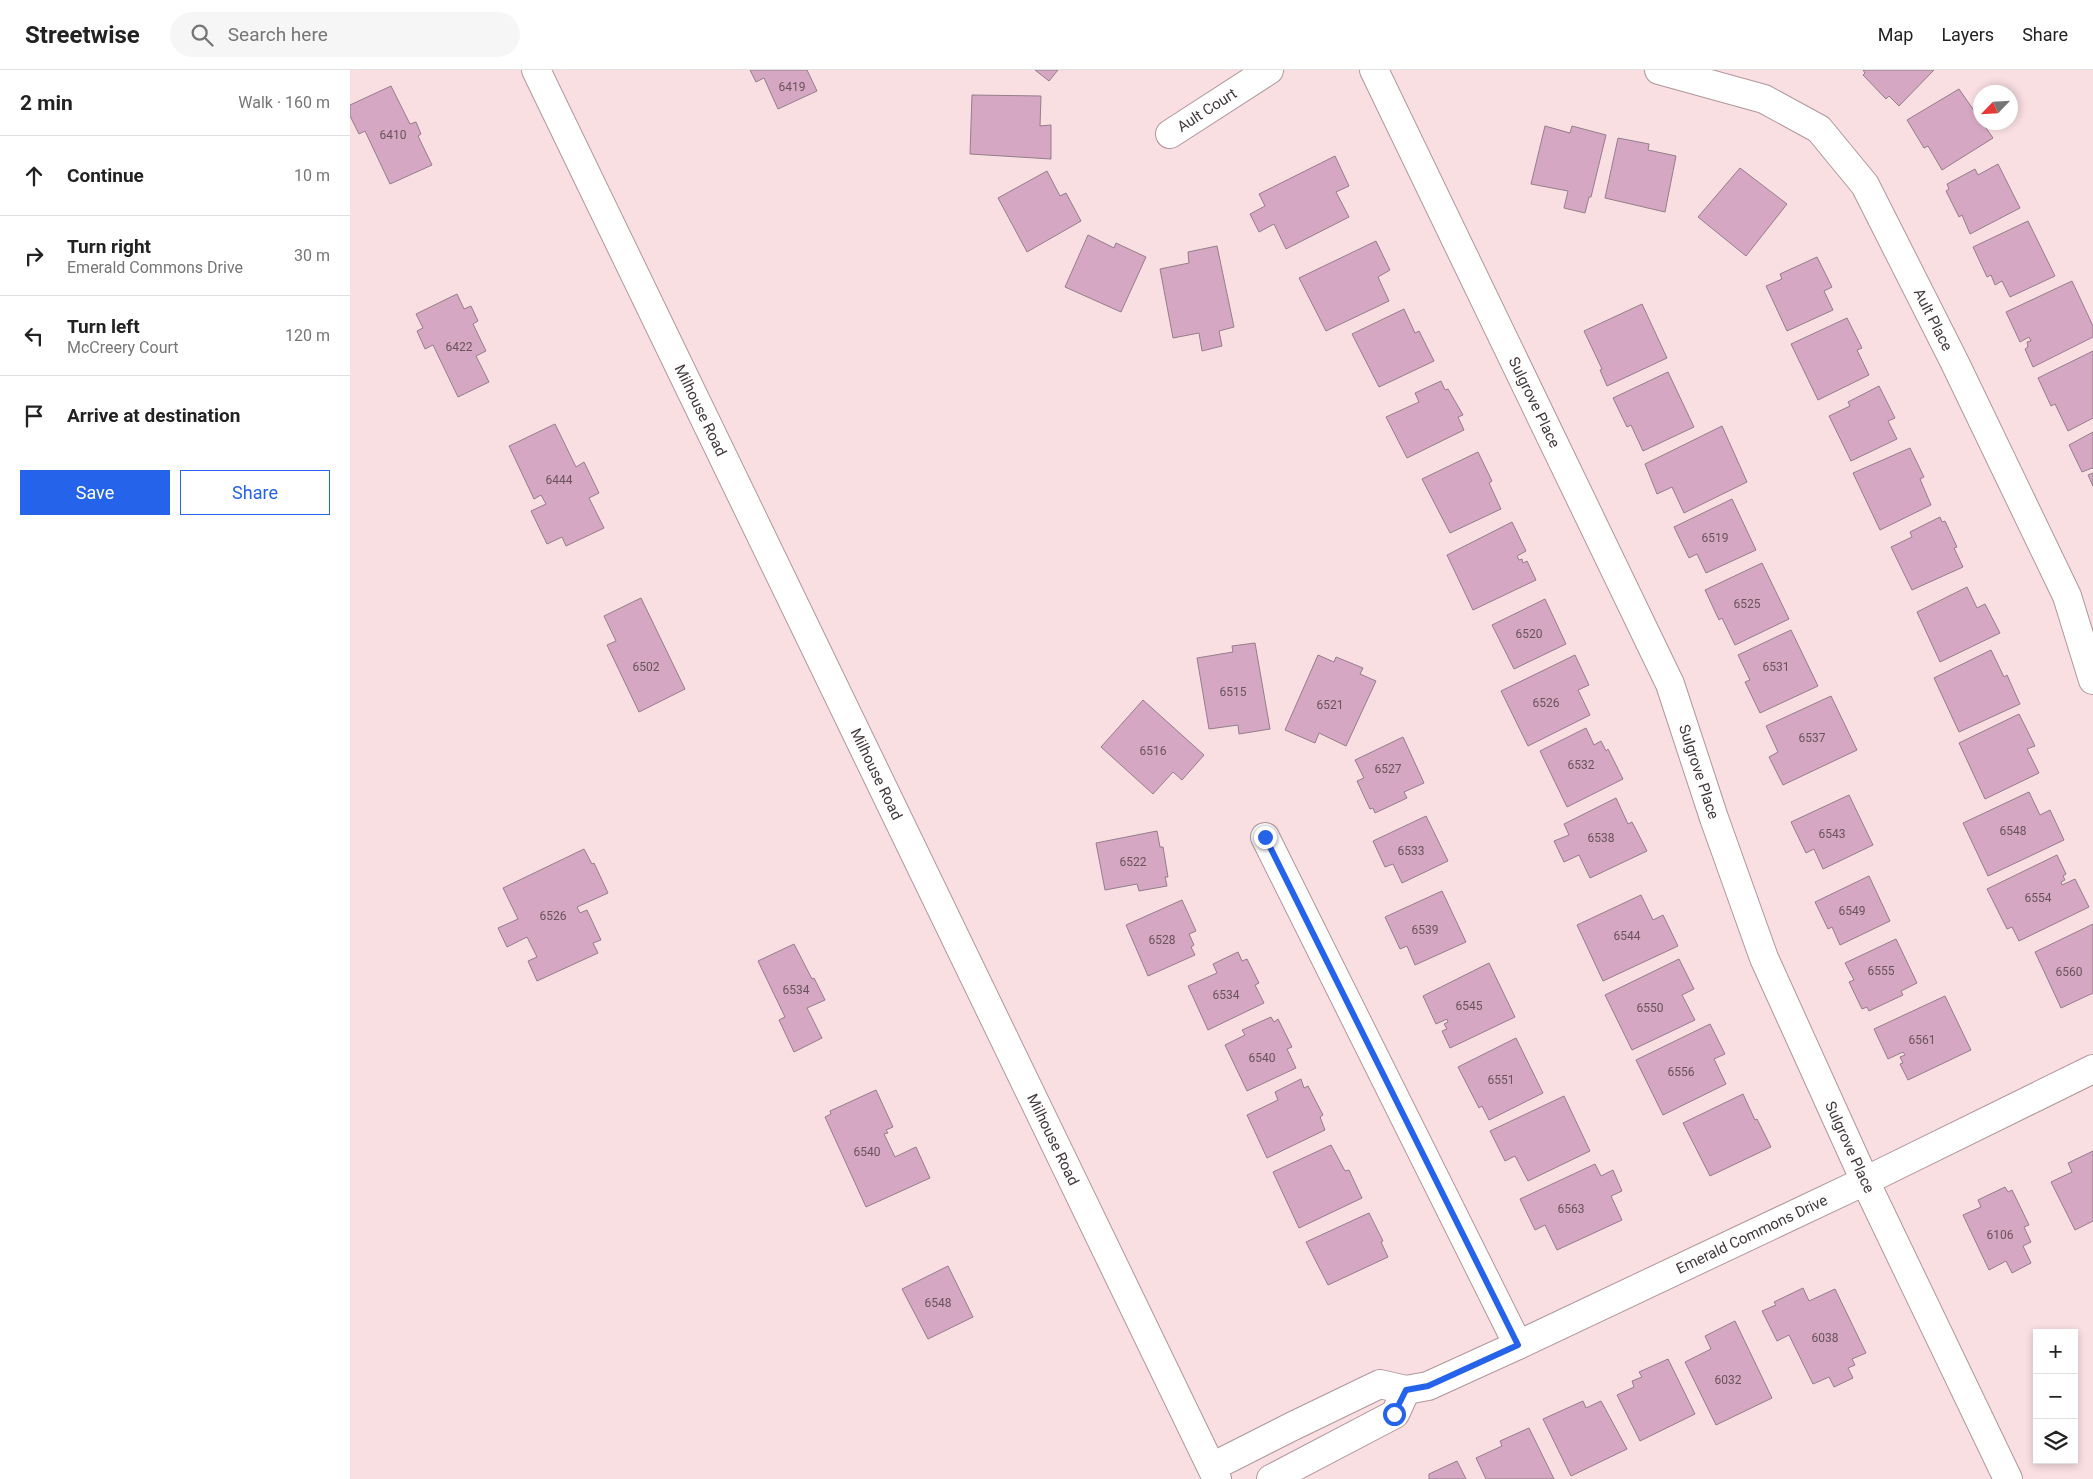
<!DOCTYPE html>
<meta charset="utf-8">
<style>
body{margin:0;font-family:Roboto,sans-serif;background:#f6f6f6;color:#222}
.controls{position:absolute;right:15px;bottom:15px;display:grid;overflow:hidden;border-radius:0px;box-shadow:0 2px 8px #0003}
.controls button{width:45px;height:45px;display:grid;place-items:center;padding:0;border:0;border-bottom:1px solid #e0e0e0;background:#fff;color:#222;font:25px sans-serif}
.compass{position:absolute;left:1623px;top:15px;width:45px;height:45px;border-radius:50%;background:#fff;box-shadow:0 2px 8px #0003;rotate:245deg}
.stop{position:absolute;width:15px;height:15px;margin:-11px;border:4px solid #2563eb;border-radius:50%;background:#fff}
.stop.end{background:#2563eb;border-color:#fff;box-shadow:0 1px 5px #0008}
.list{margin:0;padding:0;list-style:none}
h2{display:flex;justify-content:space-between;align-items:center;height:65px;margin:0;padding:0 20px;font-size:21px}
h2 small{font-size:16px;font-weight:400;color:#767676}
.list li{display:grid;grid-template-columns:32px 1fr auto;gap:15px;align-items:center;box-sizing:border-box;height:80px;padding:0 20px;border-top:1px solid #e0e0e0}
.list b{display:block;font-size:19px;white-space:nowrap}
.list p{margin:0;font-size:16px;white-space:nowrap;color:#767676}
.list em{font-size:16px;font-style:normal;color:#767676}
.actions{display:flex;gap:10px;padding:15px 20px}
.actions a{flex:1;padding:11px 0;border:1px solid #2563eb;border-radius:0px;text-align:center;font-size:18px;color:#2563eb}
.actions .main{background:#2563eb;color:#fff}
.icon{flex:none;width:28px;height:28px;fill:none;stroke:currentColor;stroke-width:2;stroke-linecap:round;stroke-linejoin:round}
.map{position:relative;flex:none;width:1743px;height:1409px;overflow:hidden}
header{display:flex;align-items:center;gap:30px;box-sizing:border-box;height:70px;padding:0 25px;background:#fff;border-bottom:1px solid #e0e0e0}
header strong{font-size:24px}
nav{display:flex;gap:28px;margin-inline-start:auto;font-size:18px}
.search{width:350px;height:45px;background:#f6f6f6;display:flex;align-items:center;gap:12px;box-sizing:border-box;padding:0 18px;border-radius:28px;color:#767676;font-size:19px}
main{display:flex}
aside{flex:1;background:#fff}
.map>svg:first-child{display:block}
</style>
<header>
<strong>Streetwise</strong>
<div class="search"><svg class="icon" aria-label="search" viewBox="0 0 24 24"><circle cx="10" cy="10" r="6"/><path d="M15 15l6 6"/></svg>Search here</div>
<nav><a>Map</a><a>Layers</a><a>Share</a></nav>
</header>
<main>
<aside>
<h2>2 min<small>Walk · 160 m</small></h2>
<ul class="list">
<li><svg class="icon" aria-label="ahead" viewBox="0 0 24 24"><path d="M12 20V5M6 11l6-6 6 6"/></svg><div><b>Continue</b></div><em>10 m</em></li>
<li><svg class="icon" aria-label="right" viewBox="0 0 24 24"><path d="M7 20v-9h11M14 6l5 5-5 5"/></svg><div><b>Turn right</b><p>Emerald Commons Drive</p></div><em>30 m</em></li>
<li><svg class="icon" aria-label="left" viewBox="0 0 24 24"><path d="M17 20v-9H6M10 6l-5 5 5 5"/></svg><div><b>Turn left</b><p>McCreery Court</p></div><em>120 m</em></li>
<li><svg class="icon" aria-label="arrive" viewBox="0 0 24 24"><path d="M6 21V4h12l-3 4 3 4H6"/></svg><div><b>Arrive at destination</b></div></li>
</ul>
<div class="actions"><a class="main">Save</a><a>Share</a></div>
</aside>
<div class="map">
<svg width="1743" height="1409" viewBox="0 0 1743 1409">
<rect width="100%" height="100%" fill="#f9dee2"/>
<!-- building -->
<path fill="#d6a7c2" stroke="#937e8a" d="M400 0H457L467 21 428 39 414 8 406 12Z
M685 0H708L699 11Z
M1513 0H1584L1549 36 1539 26 1536 29 1513 5 1515 3Z
M41 16 60 54 66 52 71 64 68 66 82 95 40 114 15 61 9 64 0 46V35Z
M1609 19 1643 68 1592 100 1578 76 1574 78 1557 50Z
M622 25 691 26 690 56 701 55V89L620 84Z
M1195 56 1220 63 1222 56 1256 65 1241 127H1239L1235 143 1214 138 1218 121 1181 114Z
M1268 68 1299 74 1298 80 1326 86 1315 142 1255 128Z
M985 86 999 116 986 122 999 147 936 179 924 154 909 162 900 144 915 136 909 124Z
M1648 94 1670 138 1620 164 1612 145 1609 147 1596 121 1599 119 1597 114 1625 99 1628 105Z
M1390 98 1437 134 1396 186 1348 147Z
M697 101 710 126 716 123 731 151 677 182 648 128Z
M1678 151 1705 206 1660 227 1652 211 1645 215 1641 205 1637 207 1623 177Z
M738 165 764 178 766 173 796 187 771 242 715 217Z
M1026 171 1040 200 1028 207 1039 231 976 261 949 208Z
M867 176 884 257 869 261 872 276 852 281 849 263 823 268 810 199 839 193 838 182Z
M1467 187 1482 217 1474 221 1483 240 1437 261 1416 216 1432 209 1430 204Z
M1722 211 1743 256V267L1683 297 1675 279 1678 277 1677 272 1681 271 1679 267 1670 272 1656 242Z
M107 224 114 239 121 236 128 251 123 254 136 281 126 286 139 312 108 327 83 275 75 279 67 261 73 258 66 244Z
M1292 234 1317 288 1257 316 1250 300 1252 299 1234 261Z
M1054 239 1065 263 1069 261 1084 291 1029 317 1002 264Z
M1497 248 1512 278 1507 280 1519 305 1468 330 1441 274Z
M1743 281V348L1718 361 1705 334 1701 336 1688 308Z
M1318 302 1344 357 1293 381 1281 355 1277 357 1263 328Z
M1091 311 1095 320 1098 319 1113 345 1108 347 1114 360 1057 388 1036 347 1069 332 1065 323Z
M1529 316 1545 348 1538 351 1547 369 1501 391 1479 346 1500 336 1498 332Z
M205 354 226 397 234 392 249 423 239 428 254 458 216 476 212 467 197 474 181 441 196 434 191 425 184 429 159 376Z
M1372 356 1397 412 1334 443 1322 417 1307 424 1295 394Z
M1743 362V399L1742 398 1732 402 1719 375Z
M1560 378 1574 407 1570 409 1581 435 1530 460 1503 403Z
M1128 382 1142 411 1139 413 1151 439 1100 463 1072 409Z
M1743 403V416L1738 405Z
M1382 429 1406 480 1356 503 1347 484 1339 488 1324 457Z
M1590 447 1592 452 1595 451 1607 477 1604 478 1613 497 1562 520 1541 477 1562 467 1560 462Z
M1162 452 1176 481 1167 486 1169 490 1172 489 1173 493 1177 491 1186 510 1123 540 1097 485Z
M1412 493 1439 549 1385 575 1372 548 1369 550 1355 520Z
M1617 517 1627 538 1635 534 1650 563 1590 592 1567 542Z
M291 528 335 619 289 642 257 575 266 571 254 546Z
M1195 529 1216 574 1164 599 1142 555Z
M1441 560 1468 616 1410 643 1395 612 1400 610 1388 585Z
M905 573 920 659 889 664 888 655 859 659 847 588 883 582 882 576Z
M1641 580 1654 607 1657 605 1670 634 1609 662 1584 608Z
M968 585 984 592 986 587 1013 598 1010 604 1026 611 996 676 969 663 965 673 935 660Z
M1225 585 1239 615 1228 620 1240 645 1178 676 1151 621Z
M1481 626 1507 680 1433 715 1419 687 1428 682 1416 656Z
M793 630 854 685 832 710 823 702 803 724 751 677Z
M1669 644 1685 676 1677 679 1689 703 1635 729 1609 673Z
M1236 658 1244 675 1251 671 1256 681 1258 679 1273 709 1217 737 1190 681Z
M1053 667 1074 713 1054 722 1057 728 1025 743 1023 738 1020 739 1007 711 1014 708 1005 690Z
M1679 722 1690 745 1700 740 1714 770 1638 806 1613 753Z
M1499 725 1523 775 1473 799 1464 779 1456 783 1441 752Z
M1266 728 1278 754 1282 752 1297 781 1240 808 1229 785 1214 792 1204 771 1219 765 1214 754Z
M1076 746 1098 791 1052 813 1043 794 1035 797 1023 771Z
M807 761 810 777H813L818 807H815L817 816 789 821 787 814 755 820 746 773Z
M234 779 242 794 244 793 258 823 227 837 230 843 237 840 251 870 243 873 248 883 187 911 178 891 187 887 177 867 157 877 148 858 168 849 153 818Z
M1707 785 1716 804 1713 806 1715 810 1711 812 1712 815 1725 809 1739 837 1669 871 1662 857 1657 859 1637 819Z
M1519 806 1540 851 1490 875 1482 857 1478 859 1465 832Z
M1092 821 1116 872 1065 895 1057 876 1050 879 1035 847Z
M1291 825 1303 850 1313 845 1328 876 1253 911 1227 855Z
M832 830 846 861 839 864 844 875 841 877 845 885 798 906 776 855Z
M1743 854V923L1711 938 1685 882Z
M1546 869 1567 913 1551 921 1553 925 1519 941 1517 937 1512 939 1499 912 1504 910 1495 893Z
M444 874 462 909 464 908 475 930 457 938 472 968 444 982 429 950 435 947 408 891Z
M888 882 892 891 897 889 909 913 905 915 914 933 858 960 838 916 867 903 863 894Z
M1329 889 1344 919 1332 925 1345 950 1282 980 1255 925Z
M1139 893 1165 947 1100 978 1092 961 1097 959 1094 954 1098 952 1097 949 1086 954 1073 926Z
M1595 926 1621 980 1558 1010 1550 994 1553 993 1550 987 1555 985 1553 982 1538 989 1524 959Z
M921 947 924 952 928 949 942 977 937 979 946 998 897 1021 875 975 895 965 892 960Z
M1360 954 1375 984 1364 989 1376 1014 1313 1045 1286 990Z
M1166 968 1193 1023 1139 1050 1132 1036 1129 1038 1108 997Z
M951 1009 954 1018 958 1016 973 1045 970 1047 975 1060 917 1088 897 1045 928 1030 925 1022Z
M526 1020 543 1057 536 1060 538 1063 534 1064 545 1087 566 1077 580 1108 516 1137 475 1047 481 1044 480 1041Z
M1393 1024 1405 1050 1407 1049 1421 1077 1360 1106 1333 1053Z
M1214 1026 1240 1081 1178 1111 1165 1086 1155 1091 1140 1061Z
M981 1075 995 1101 999 1100 1012 1128 949 1158 923 1102Z
M1743 1081V1151L1725 1160 1701 1112 1722 1102 1718 1093Z
M1245 1094 1251 1106 1263 1100 1272 1121 1261 1126 1272 1150 1207 1180 1195 1155 1185 1160 1170 1129Z
M1655 1117 1658 1122 1662 1120 1679 1155 1674 1157 1681 1172 1673 1176 1681 1193 1662 1203 1656 1191 1639 1200 1613 1145 1631 1137 1628 1130Z
M1019 1143 1033 1171 1031 1172 1038 1187 978 1215 956 1172Z
M598 1196 623 1247 578 1269 552 1219Z
M1453 1218 1459 1231 1485 1219 1516 1283 1502 1289 1505 1295 1498 1298 1503 1308 1484 1317 1479 1307 1463 1314 1439 1265 1427 1271 1412 1241 1426 1235 1424 1232Z
M1385 1251 1422 1328 1366 1355 1335 1292 1361 1279 1355 1266Z
M1318 1289 1345 1344 1290 1371 1267 1325 1284 1317 1282 1311 1292 1307 1289 1302Z
M1233 1331 1236 1338 1251 1331 1277 1379 1221 1406 1193 1349Z
M1179 1358 1204 1409H1136L1126 1388 1152 1376 1150 1371Z
M1107 1391 1116 1409H1079V1404Z"/>
<g fill="none" stroke-linecap="round" stroke-linejoin="round">
<defs>
<g id="minor">
<path id="s1" d="M186 0 867 1409"/>
<path id="s2" d="M1024 0 1320 614 1364 748 1414 888 1515 1111 1658 1409"/>
<path id="s3" d="M1309 0 1414 29 1469 59 1515 115 1604 291 1717 526 1743 610"/>
<path id="s4" d="M820 64 919 0"/>
<path d="M915 767 1168 1275"/>
<path id="s5" d="M1056 1320 1078 1316 1168 1275 1515 1111 1743 999"/>
<path d="M862 1397 943 1356 1030 1314 1056 1320 1045 1344 921 1409"/>
</g>
</defs>
<!-- minor casing -->
<use href="#minor" stroke="#b0979b" stroke-width="30"/>
<!-- minor -->
<use href="#minor" stroke="#fff" stroke-width="28"/>
</g>
<g fill="none" stroke-linecap="round" stroke-linejoin="round">
<!-- route -->
<path stroke="#2563eb" stroke-width="6" d="M915 767 1168 1275 1078 1316 1056 1320 1044 1344"/>
</g>
<g text-anchor="middle" stroke-width="4" stroke-linejoin="round" paint-order="stroke">
<!-- number labels -->
<g font-size="12" fill="#68545c">
<text x="442" y="21">6419</text>
<text x="43" y="69">6410</text>
<text x="109" y="281">6422</text>
<text x="209" y="414">6444</text>
<text x="1365" y="472">6519</text>
<text x="1397" y="538">6525</text>
<text x="1179" y="568">6520</text>
<text x="296" y="601">6502</text>
<text x="1426" y="601">6531</text>
<text x="883" y="626">6515</text>
<text x="1196" y="637">6526</text>
<text x="980" y="639">6521</text>
<text x="1462" y="672">6537</text>
<text x="803" y="685">6516</text>
<text x="1231" y="699">6532</text>
<text x="1038" y="703">6527</text>
<text x="1663" y="765">6548</text>
<text x="1482" y="768">6543</text>
<text x="1251" y="772">6538</text>
<text x="1061" y="785">6533</text>
<text x="783" y="796">6522</text>
<text x="1688" y="832">6554</text>
<text x="1502" y="845">6549</text>
<text x="203" y="850">6526</text>
<text x="1075" y="864">6539</text>
<text x="1277" y="870">6544</text>
<text x="812" y="874">6528</text>
<text x="1531" y="905">6555</text>
<text x="1719" y="906">6560</text>
<text x="446" y="924">6534</text>
<text x="876" y="929">6534</text>
<text x="1119" y="940">6545</text>
<text x="1300" y="942">6550</text>
<text x="1572" y="974">6561</text>
<text x="912" y="992">6540</text>
<text x="1331" y="1006">6556</text>
<text x="1151" y="1014">6551</text>
<text x="517" y="1086">6540</text>
<text x="1221" y="1143">6563</text>
<text x="1650" y="1169">6106</text>
<text x="588" y="1237">6548</text>
<text x="1475" y="1272">6038</text>
<text x="1378" y="1314">6032</text>
</g>
<!-- street labels -->
<g font-size="15" fill="#43383a" stroke="#ffeef1">
<text dy="5" stroke="none"><textPath href="#s4" startOffset="44">Ault Court</textPath></text>
<text dy="5" stroke="none"><textPath href="#s3" startOffset="395">Ault Place</textPath></text>
<text dy="5" stroke="none"><textPath href="#s2" startOffset="369">Sulgrove Place</textPath></text>
<text dy="5" stroke="none"><textPath href="#s1" startOffset="378">Milhouse Road</textPath></text>
<text dy="5" stroke="none"><textPath href="#s2" startOffset="774">Sulgrove Place</textPath></text>
<text dy="5" stroke="none"><textPath href="#s1" startOffset="782">Milhouse Road</textPath></text>
<text dy="5" stroke="none"><textPath href="#s1" startOffset="1188">Milhouse Road</textPath></text>
<text dy="5" stroke="none"><textPath href="#s2" startOffset="1179">Sulgrove Place</textPath></text>
<text dy="5" stroke="none"><textPath href="#s5" startOffset="380">Emerald Commons Drive</textPath></text>
</g>
</g>
</svg>
<div class="controls">
<button>+</button>
<button>−</button>
<button><svg class="icon" aria-label="layers" viewBox="0 0 24 24"><path d="M12 4l9 5-9 5-9-5zM3 14l9 5 9-5"/></svg></button>
</div>
<svg class="compass" viewBox="-18 -18 36 36"><path d="M0-13l5 13h-10z" fill="#e53935"/><path d="M0 13l5-13h-10z" fill="#767676"/></svg>
<div class="stop" style="left:1044px;top:1344px"></div>
<div class="stop end" style="left:915px;top:767px"></div>
</div>
</main>
